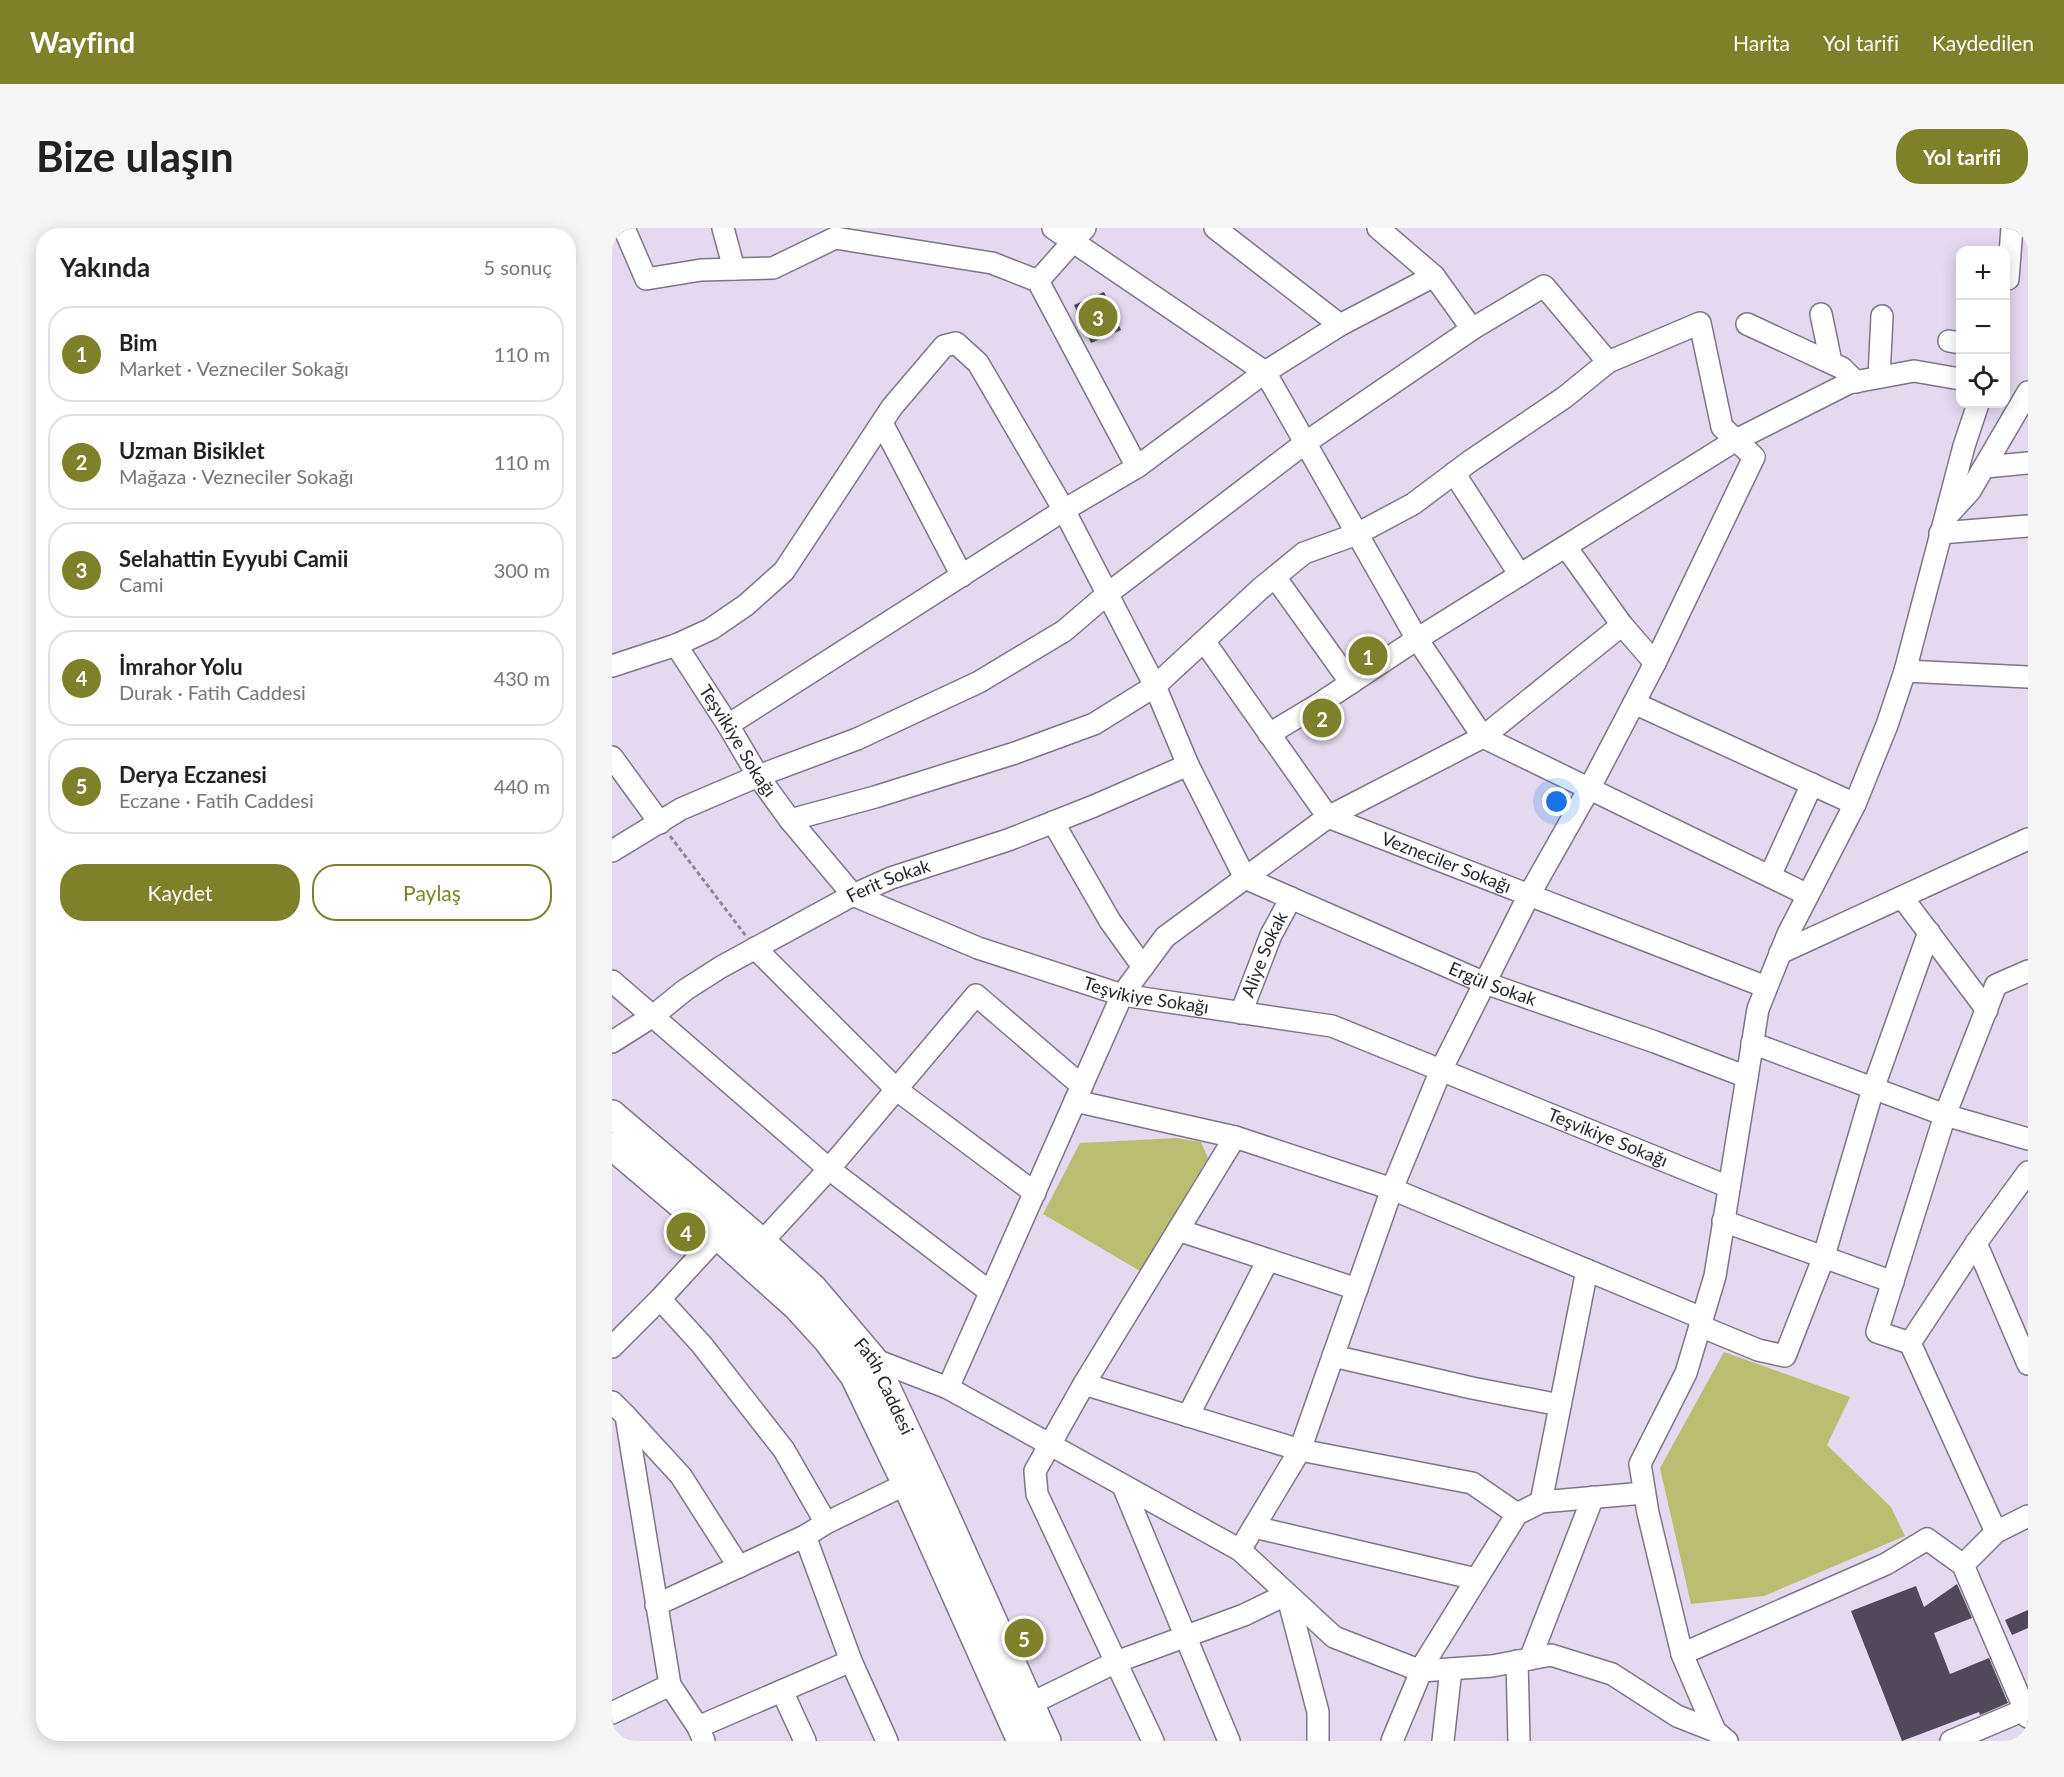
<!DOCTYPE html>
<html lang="tr">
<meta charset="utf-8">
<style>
body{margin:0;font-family:Lato,sans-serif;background:#f6f6f6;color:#222}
.controls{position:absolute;right:18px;top:18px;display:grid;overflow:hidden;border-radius:12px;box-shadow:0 3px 15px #0003}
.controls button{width:54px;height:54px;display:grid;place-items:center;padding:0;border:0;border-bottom:2px solid #e0e0e0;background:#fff;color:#222;font:30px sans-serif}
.you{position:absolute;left:945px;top:574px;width:21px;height:21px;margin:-15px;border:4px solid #fff;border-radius:50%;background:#1a73e8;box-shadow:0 0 0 9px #1a73e833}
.badge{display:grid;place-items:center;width:39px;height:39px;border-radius:50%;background:#7f812a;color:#fff;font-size:20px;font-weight:700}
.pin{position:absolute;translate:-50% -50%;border:3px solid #fff;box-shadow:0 2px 6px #0006}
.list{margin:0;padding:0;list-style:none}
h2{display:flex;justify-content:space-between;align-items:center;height:78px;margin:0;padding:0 24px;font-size:26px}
h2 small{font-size:20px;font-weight:400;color:#767676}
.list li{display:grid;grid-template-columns:39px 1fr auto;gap:18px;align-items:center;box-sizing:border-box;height:96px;margin:0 12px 12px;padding:0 12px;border:2px solid #e0e0e0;border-radius:24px}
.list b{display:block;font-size:22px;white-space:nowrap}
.list p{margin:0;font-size:20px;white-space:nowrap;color:#767676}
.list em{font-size:20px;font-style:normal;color:#767676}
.actions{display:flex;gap:12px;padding:18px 24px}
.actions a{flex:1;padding:14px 0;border:2px solid #7f812a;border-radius:24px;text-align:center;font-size:21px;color:#7f812a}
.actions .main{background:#7f812a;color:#fff}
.icon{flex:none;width:33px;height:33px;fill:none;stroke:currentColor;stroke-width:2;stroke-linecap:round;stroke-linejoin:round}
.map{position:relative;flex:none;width:1416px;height:1513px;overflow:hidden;border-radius:24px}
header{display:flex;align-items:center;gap:36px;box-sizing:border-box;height:84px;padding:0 30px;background:#7f812a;color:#fff}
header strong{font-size:28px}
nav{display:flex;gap:33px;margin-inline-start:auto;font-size:21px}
.intro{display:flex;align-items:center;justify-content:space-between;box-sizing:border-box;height:144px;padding:0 36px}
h1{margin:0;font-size:42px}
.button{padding:15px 27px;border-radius:24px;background:#7f812a;color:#fff;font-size:21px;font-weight:700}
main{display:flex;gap:36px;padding:0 36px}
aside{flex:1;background:#fff;border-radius:24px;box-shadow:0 3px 15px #0003}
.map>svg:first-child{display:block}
</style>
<header>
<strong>Wayfind</strong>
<nav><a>Harita</a><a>Yol tarifi</a><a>Kaydedilen</a></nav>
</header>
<div class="intro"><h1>Bize ulaşın</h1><a class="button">Yol tarifi</a></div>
<main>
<aside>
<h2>Yakında<small>5 sonuç</small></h2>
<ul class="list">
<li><span class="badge">1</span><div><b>Bim</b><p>Market · Vezneciler Sokağı</p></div><em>110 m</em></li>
<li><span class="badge">2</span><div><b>Uzman Bisiklet</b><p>Mağaza · Vezneciler Sokağı</p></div><em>110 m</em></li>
<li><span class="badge">3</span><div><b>Selahattin Eyyubi Camii</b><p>Cami</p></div><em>300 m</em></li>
<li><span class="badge">4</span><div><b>İmrahor Yolu</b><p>Durak · Fatih Caddesi</p></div><em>430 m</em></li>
<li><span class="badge">5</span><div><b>Derya Eczanesi</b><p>Eczane · Fatih Caddesi</p></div><em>440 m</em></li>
</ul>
<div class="actions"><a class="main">Kaydet</a><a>Paylaş</a></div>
</aside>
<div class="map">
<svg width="1416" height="1513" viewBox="0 0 1416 1513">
<rect width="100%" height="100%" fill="#e4d9ef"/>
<!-- green -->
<path fill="#bbbe70" d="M564 910 589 914 596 930 528 1043 431 986 468 915Z
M1112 1124 1238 1169 1215 1217 1279 1279 1293 1308 1152 1368 1079 1376 1048 1240Z"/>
<!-- building -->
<path fill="#51485a" d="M492 64 509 102 479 115 462 77Z
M1345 1356 1360 1390 1322 1405 1338 1446 1377 1430 1396 1475 1368 1487 1367 1484 1290 1513 1239 1383 1304 1358 1312 1379Z
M1416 1382V1400L1400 1407 1393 1392Z"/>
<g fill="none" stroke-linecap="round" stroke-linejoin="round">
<defs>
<g id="minor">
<path d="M12 0 34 51 89 42 161 40 223 10 380 35 426 53 525 239"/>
<path d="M111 0 122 41"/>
<path d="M441 0 653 144 805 411 871 509 1196 667"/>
<path d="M603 0 728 97"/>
<path d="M766 0 822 48 860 101"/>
<path d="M1396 51 1400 0"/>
<path d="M426 53 473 0"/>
<path d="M1209 86 1219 134"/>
<path d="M1135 96 1230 140 1244 154"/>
<path d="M1337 113 1348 115"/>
<path d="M1267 149 1270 88"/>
<path d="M270 195 350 348"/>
<path d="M1373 239 1416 235"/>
<path d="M842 245 908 347"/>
<path d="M1335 288 1358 263 1416 164"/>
<path d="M1328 305 1416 298"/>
<path d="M954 319 1010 397 1043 435"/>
<path d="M663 349 739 455"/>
<path id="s1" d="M592 413 716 589 1154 759"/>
<path id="s2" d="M64 417 116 497 146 548 178 592 241 667 366 720 510 767 720 798 1117 959"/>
<path id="s3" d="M0 438 64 417 99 401 134 377 172 343 280 179 332 118 344 115 366 135 452 282 543 458 576 537 633 650 873 755 1043 814 1135 849"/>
<path d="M1293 443 1416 449"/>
<path d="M1022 475 1243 576"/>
<path d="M116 497 452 282 525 239 653 144 728 97 822 48"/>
<path d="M657 506 707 476 805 411 1124 212 1237 155 1302 143 1348 151"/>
<path d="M0 529 48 595"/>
<path d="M178 592 263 569 403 525 482 496 543 458 648 361 692 325 745 306 801 276 857 234 953 169 996 134 1088 95 1110 199 1142 229 1043 435 977 561 917 667 829 842 780 961 688 1222 628 1322"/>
<path d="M441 594 498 693 531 739"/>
<path d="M0 623 69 581 146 548 245 511 367 454 452 403 494 367 693 215 860 101 932 58 996 134"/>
<path d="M1158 648 1200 556"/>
<path d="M1290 669 1375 782"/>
<path d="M143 720 285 862 423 965"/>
<path d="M1168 725 1416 611"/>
<path d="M1416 743 1384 757 1333 887 1265 1104 1298 1115 1364 1015 1416 944"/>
<path d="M0 753 217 941 378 1064"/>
<path id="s4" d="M629 785 659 707 679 670"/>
<path id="s5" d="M0 814 41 788 73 762 109 739 241 667 279 650 396 612 482 578 576 537"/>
<path d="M1140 815 1333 887 1416 911"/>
<path d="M463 873 623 909 780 961 1090 1090"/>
<path d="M1111 993 1281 1054"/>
<path d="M566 1002 745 1061"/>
<path d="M150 1014 217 941 364 767 470 858"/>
<path d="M1364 1015 1416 1136"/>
<path d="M48 1071 90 1117 172 1222 214 1295"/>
<path d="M1088 1098 1146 1122 1173 1128 1211 1031 1261 861 1317 704"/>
<path d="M1298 1115 1384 1304"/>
<path d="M0 1119 48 1071 106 1008"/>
<path d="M721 1128 860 1160 948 1177"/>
<path d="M261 1131 336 1160 628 1322 722 1409 809 1443 880 1438 939 1427 1000 1446 1065 1488 1103 1503"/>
<path d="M472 1156 688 1222 860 1255 905 1286"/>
<path d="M336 1160 510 767 553 709 716 589 871 509 1010 397"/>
<path d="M0 1174 14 1188 58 1457 86 1499 92 1513"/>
<path d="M14 1188 69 1248 127 1339"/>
<path d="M576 1188 656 1032"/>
<path d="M511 1258 617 1513"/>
<path d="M929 1274 975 1042"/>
<path d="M642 1299 864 1351"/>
<path d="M193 1308 239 1433 275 1513"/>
<path d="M1351 1337 1384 1304 1416 1288"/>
<path d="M44 1377 193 1308 214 1295 294 1256"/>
<path d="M1070 1426 1274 1336 1315 1311 1351 1337 1416 1489"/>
<path d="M918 1431 981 1269"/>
<path d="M905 1433 907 1513"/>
<path d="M170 1463 193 1513"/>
<path d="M418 1476 504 1434 632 1387 675 1366 706 1484V1513"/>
<path d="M0 1485 58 1457"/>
<path d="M86 1499 239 1433"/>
<path d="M541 1513 425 1266 423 1243 472 1156 623 909"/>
<path d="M780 1513 813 1434 905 1286 929 1274 1032 1265"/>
<path d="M831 1513 839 1441"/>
<path d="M1115 1513 1103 1503 1070 1426 1036 1285 1028 1236 1074 1145 1103 1048 1146 781 1176 706 1243 576 1275 497 1293 443 1352 218 1366 176"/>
<path d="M1339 1513 1412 1482H1416"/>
</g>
<g id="major">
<path id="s6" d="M0 886 150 1014 201 1060 261 1131 320 1257 435 1513"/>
<path d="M0 918 106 1008 184 1078 215 1112 242 1148 294 1256 409 1513"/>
</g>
</defs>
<!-- minor casing -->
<use href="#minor" stroke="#7f7588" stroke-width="24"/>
<!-- major casing -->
<use href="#major" stroke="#7f7588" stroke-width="30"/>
<!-- path -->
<path stroke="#908898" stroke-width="3" stroke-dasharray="4.5 3" stroke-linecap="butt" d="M58 608 134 708"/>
<!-- minor -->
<use href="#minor" stroke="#fff" stroke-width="21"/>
<!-- major -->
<use href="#major" stroke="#fff" stroke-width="27"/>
</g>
<g text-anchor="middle" stroke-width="6" stroke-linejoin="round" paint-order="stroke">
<!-- street labels -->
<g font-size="18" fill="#28242c" stroke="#fff">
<text dy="6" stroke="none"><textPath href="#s2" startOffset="114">Teşvikiye Sokağı</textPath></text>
<text dy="6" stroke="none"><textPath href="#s1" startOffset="342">Vezneciler Sokağı</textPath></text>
<text dy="6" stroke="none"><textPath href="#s5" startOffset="321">Ferit Sokak</textPath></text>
<text dy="6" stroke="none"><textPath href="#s4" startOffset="63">Aliye Sokak</textPath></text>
<text dy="6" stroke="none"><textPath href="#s3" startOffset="1368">Ergül Sokak</textPath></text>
<text dy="6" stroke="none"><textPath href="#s2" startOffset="618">Teşvikiye Sokağı</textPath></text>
<text dy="6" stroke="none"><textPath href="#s2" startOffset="1104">Teşvikiye Sokağı</textPath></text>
<text dy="6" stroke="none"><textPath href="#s6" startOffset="388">Fatih Caddesi</textPath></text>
</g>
</g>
</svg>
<div class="controls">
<button>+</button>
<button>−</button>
<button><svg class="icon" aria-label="locate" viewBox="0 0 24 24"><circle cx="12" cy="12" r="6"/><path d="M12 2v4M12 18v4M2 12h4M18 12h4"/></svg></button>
</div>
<div class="you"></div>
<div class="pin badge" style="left:756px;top:428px">1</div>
<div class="pin badge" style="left:710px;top:490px">2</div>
<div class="pin badge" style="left:486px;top:89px">3</div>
<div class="pin badge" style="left:74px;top:1004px">4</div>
<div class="pin badge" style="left:412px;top:1410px">5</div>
</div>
</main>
